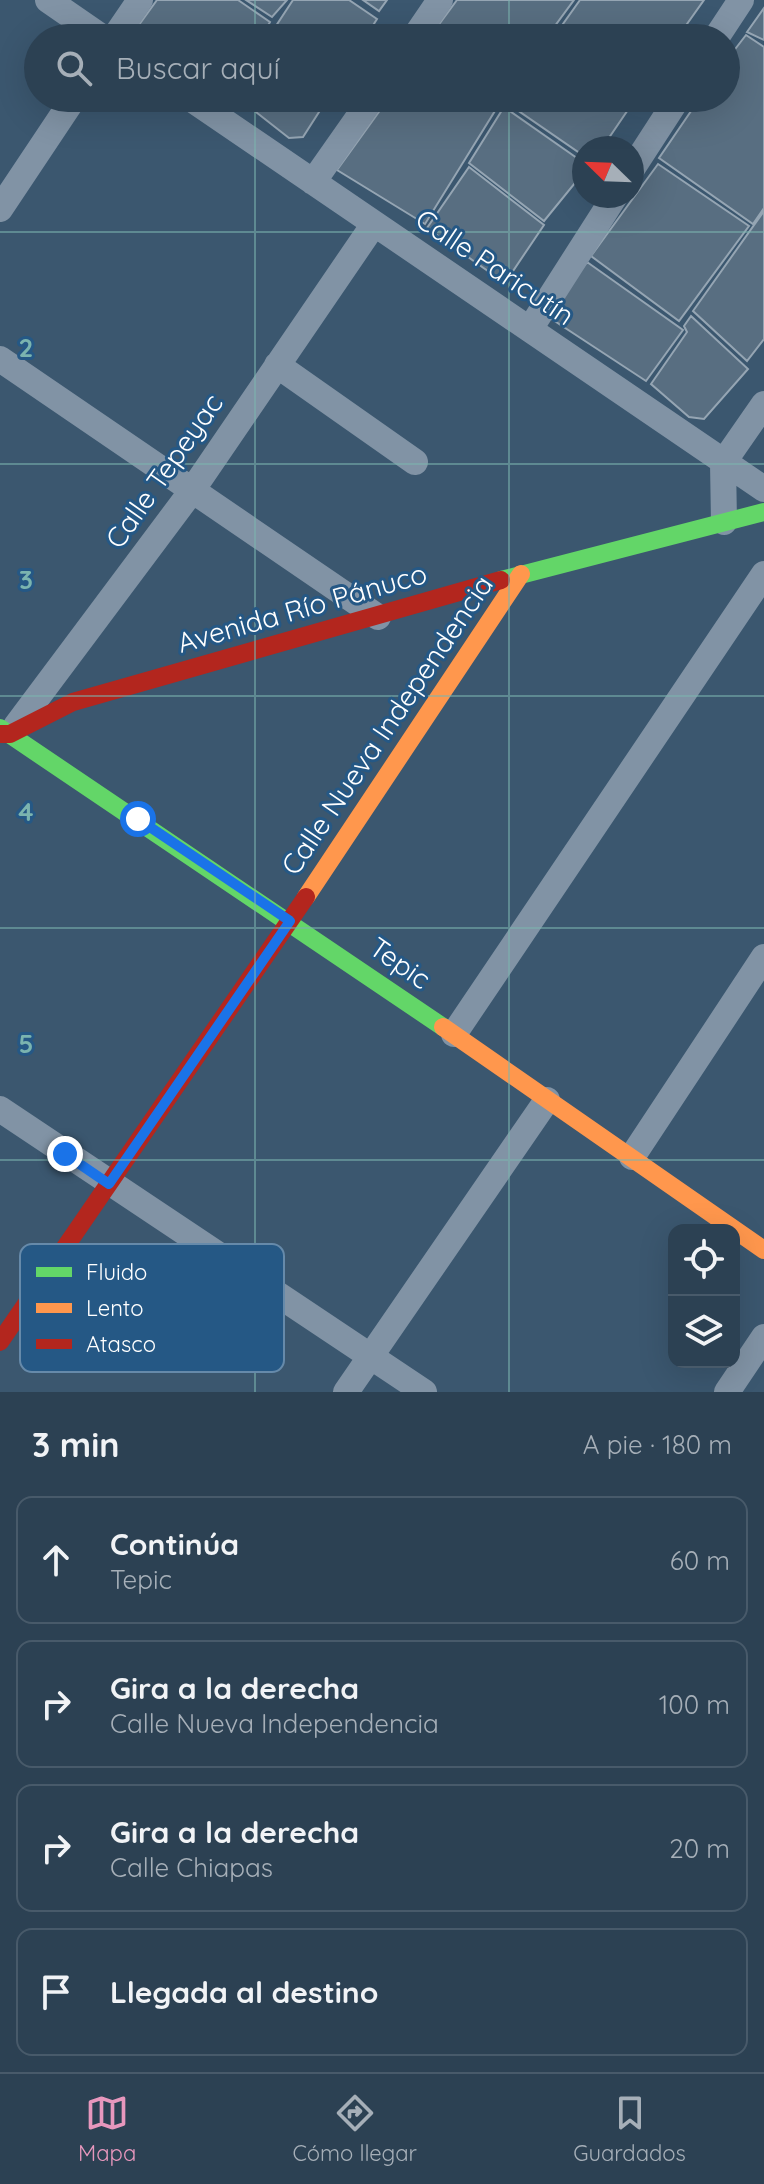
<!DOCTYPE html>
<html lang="es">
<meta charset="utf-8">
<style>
body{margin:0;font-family:Quicksand,sans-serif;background:#384c5d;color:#f1f3f6}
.controls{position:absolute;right:24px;bottom:24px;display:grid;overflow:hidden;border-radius:16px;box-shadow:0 8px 32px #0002}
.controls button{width:72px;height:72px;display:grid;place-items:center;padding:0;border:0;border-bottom:2px solid #485a6a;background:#2c4153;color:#f1f3f6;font:40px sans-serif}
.compass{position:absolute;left:572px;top:136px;width:72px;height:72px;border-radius:50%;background:#2c4153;box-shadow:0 8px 32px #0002;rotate:293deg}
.stop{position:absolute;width:24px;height:24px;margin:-18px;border:6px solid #1a73e8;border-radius:50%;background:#fff}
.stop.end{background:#1a73e8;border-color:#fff;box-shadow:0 2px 8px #0008}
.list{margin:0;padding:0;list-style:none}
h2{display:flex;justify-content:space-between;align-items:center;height:104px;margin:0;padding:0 32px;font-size:34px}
h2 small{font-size:26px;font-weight:400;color:#a6afb8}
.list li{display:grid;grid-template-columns:52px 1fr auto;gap:24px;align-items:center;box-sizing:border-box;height:128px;margin:0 16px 16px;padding:0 16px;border:2px solid #485a6a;border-radius:16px}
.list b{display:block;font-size:30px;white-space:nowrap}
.list p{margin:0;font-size:26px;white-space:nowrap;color:#a6afb8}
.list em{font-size:26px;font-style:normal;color:#a6afb8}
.icon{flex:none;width:44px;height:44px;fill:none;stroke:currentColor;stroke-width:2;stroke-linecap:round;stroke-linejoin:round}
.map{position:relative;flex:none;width:764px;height:1392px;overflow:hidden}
.search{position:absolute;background:#2c4153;box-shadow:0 8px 32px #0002;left:24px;right:24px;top:24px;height:88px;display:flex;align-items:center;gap:20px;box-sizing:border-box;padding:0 28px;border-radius:44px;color:#a6afb8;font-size:30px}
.sheet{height:680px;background:#2c4153}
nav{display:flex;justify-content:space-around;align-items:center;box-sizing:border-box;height:112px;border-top:2px solid #485a6a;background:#2c4153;font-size:22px;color:#a6afb8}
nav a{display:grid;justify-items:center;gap:4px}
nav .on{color:#e797bd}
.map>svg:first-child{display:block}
</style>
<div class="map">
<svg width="764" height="1392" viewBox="0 0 764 1392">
<rect width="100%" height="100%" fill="#3b576f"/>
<!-- building -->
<path fill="#586e81" stroke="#95a5b3" stroke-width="2" d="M157 0H238L270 22 261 38H149L136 29Z
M246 0H287L272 17Z
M293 0H349L377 19 365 38H268Z
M363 0H387L379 11Z
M457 0H574L546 38H429Z
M580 0H704L677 38H553Z
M764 8V40L747 32Z
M746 35 764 47V208L753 224 659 158 700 98H726V61Z
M238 98H328L303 137 289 138Z
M389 98H485L498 106 425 224 337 170Z
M510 98H636L602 148H584V156L507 103Z
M504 107 584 163V172L544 221 469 163Z
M658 164 749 226 679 321 591 256Z
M469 167 544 225 513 271 502 281 427 228Z
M764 211V339L747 361 693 311Z
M587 262 683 330 646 381 547 316Z
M691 316 748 369 704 419 689 417 651 384 687 332 684 326Z"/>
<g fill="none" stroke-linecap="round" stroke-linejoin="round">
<!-- street -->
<path stroke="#8193a5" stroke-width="26" d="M48 0 103 38
M114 38 140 0
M414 38 440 0
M716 38 741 0
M190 98 764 489
M632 169 678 98
M313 182 372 98
M0 209 74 98
M530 329 615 196
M0 359 378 617
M277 365 415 462
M724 522 723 463 764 404
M16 726 191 492 374 224
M454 1034 764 574
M0 1109 424 1392
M632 1157 764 957
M346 1392 547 1100
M727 1392 764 1337"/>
<!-- fast -->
<path stroke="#63d668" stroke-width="18" d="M501 580 764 512
M0 728 443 1027"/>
<!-- slow -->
<path stroke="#ff974d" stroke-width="18" d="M306 897 521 574
M443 1027 764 1250"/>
<!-- jam -->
<path stroke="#b3261e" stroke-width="18" d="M0 734H10L73 702 501 580
M0 1342 306 897"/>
</g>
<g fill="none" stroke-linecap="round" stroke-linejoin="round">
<!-- route -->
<path stroke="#1a73e8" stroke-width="10" d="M65 1154 109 1184 290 921 138 819"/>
</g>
<!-- grid -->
<path fill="none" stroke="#7bb4af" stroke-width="2" stroke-opacity="0.55" d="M255 0V38M509 0V38M255 98V1392M509 98V1392M0 232H764M0 464H764M0 696H764M0 928H764M0 1160H764"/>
<g text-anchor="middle" stroke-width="6" stroke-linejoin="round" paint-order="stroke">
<!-- street labels -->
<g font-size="28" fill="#fff" stroke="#255885">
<text transform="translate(495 267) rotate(34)" y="10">Calle Paricutín</text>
<text transform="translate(164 471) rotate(-55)" y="10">Calle Tepeyac</text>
<text transform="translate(302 608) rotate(-16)" y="10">Avenida Río Pánuco</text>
<text transform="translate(387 725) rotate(-56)" y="10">Calle Nueva Independencia</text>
<text transform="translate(400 963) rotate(35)" y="10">Tepic</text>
</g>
</g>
<!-- legend -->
<rect x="20" y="1244" width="264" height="128" rx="12" fill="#255885" stroke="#668aaa" stroke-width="2"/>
<rect x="36" y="1267" width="36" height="10" fill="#63d668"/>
<rect x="36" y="1303" width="36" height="10" fill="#ff974d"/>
<rect x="36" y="1339" width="36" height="10" fill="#b3261e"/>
<g font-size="22" fill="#fff">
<text x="86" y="1280">Fluido</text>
<text x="86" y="1316">Lento</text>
<text x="86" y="1352">Atasco</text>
</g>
<g font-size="26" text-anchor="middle" font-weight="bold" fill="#7bb4af" stroke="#255885" stroke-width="6" stroke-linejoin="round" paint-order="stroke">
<text x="26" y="357">2</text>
<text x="26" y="589">3</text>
<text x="26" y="821">4</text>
<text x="26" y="1053">5</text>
</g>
</svg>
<div class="controls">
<button><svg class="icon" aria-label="locate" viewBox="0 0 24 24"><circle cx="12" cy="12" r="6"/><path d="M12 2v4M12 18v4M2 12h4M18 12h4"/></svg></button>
<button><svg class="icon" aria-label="layers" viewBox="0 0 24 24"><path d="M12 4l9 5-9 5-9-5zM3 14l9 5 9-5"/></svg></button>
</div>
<svg class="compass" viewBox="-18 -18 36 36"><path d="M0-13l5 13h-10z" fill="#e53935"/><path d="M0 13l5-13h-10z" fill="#a6afb8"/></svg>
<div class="stop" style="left:138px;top:819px"></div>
<div class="stop end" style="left:65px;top:1154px"></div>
<div class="search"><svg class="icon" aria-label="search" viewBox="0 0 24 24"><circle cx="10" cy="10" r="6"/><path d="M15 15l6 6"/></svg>Buscar aquí</div>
</div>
<section class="sheet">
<h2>3 min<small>A pie · 180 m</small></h2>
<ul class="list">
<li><svg class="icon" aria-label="ahead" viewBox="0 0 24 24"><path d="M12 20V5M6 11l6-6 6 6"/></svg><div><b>Continúa</b><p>Tepic</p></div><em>60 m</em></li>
<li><svg class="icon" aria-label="right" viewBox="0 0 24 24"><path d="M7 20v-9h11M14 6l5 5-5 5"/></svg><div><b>Gira a la derecha</b><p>Calle Nueva Independencia</p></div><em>100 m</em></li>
<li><svg class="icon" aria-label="right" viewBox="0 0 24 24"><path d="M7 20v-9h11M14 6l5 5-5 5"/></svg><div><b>Gira a la derecha</b><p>Calle Chiapas</p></div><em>20 m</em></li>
<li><svg class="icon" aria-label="arrive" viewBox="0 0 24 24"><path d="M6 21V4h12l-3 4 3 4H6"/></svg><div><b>Llegada al destino</b></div></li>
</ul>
</section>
<nav>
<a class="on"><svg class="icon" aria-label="map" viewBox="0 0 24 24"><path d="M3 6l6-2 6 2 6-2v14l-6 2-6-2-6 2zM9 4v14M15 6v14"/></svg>Mapa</a>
<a><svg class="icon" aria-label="directions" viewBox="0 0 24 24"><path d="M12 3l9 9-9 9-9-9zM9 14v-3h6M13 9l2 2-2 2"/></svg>Cómo llegar</a>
<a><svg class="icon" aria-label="saved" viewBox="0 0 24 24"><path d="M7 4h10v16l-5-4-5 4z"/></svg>Guardados</a>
</nav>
